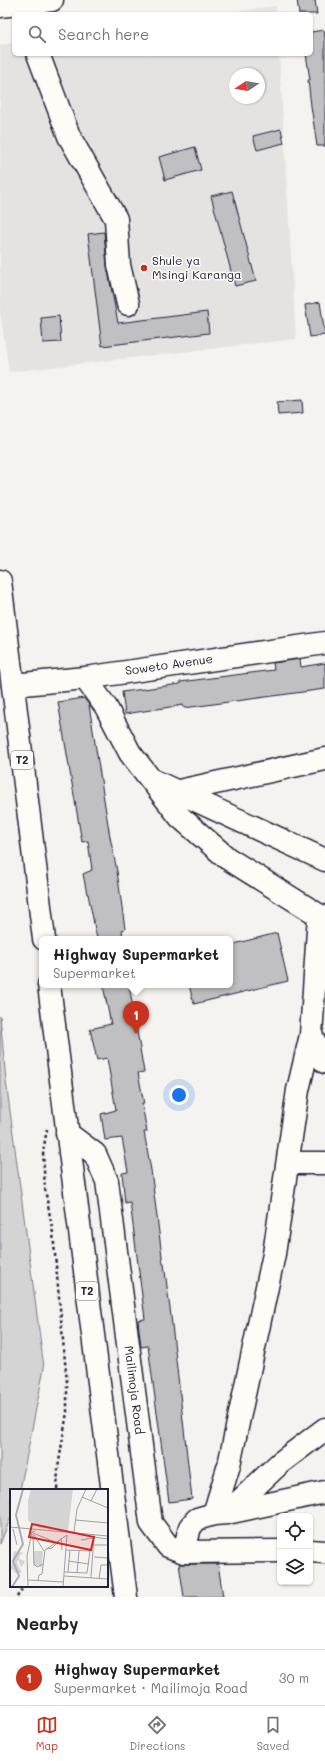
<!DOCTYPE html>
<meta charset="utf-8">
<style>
body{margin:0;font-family:Mali,sans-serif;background:#f2f2f2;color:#222}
.controls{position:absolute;right:12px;bottom:12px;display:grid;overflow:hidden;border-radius:6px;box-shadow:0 1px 3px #0004}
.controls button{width:36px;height:36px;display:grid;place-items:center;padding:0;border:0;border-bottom:1px solid #e0e0e0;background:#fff;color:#222;font:20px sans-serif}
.compass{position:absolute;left:229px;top:68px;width:36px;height:36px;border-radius:50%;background:#fff;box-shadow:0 1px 3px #0004;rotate:258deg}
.you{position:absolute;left:179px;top:1095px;width:14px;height:14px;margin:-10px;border:3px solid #fff;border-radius:50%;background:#1a73e8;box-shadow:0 0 0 6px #1a73e833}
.badge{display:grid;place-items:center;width:26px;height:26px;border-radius:50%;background:#c8321e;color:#fff;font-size:13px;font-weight:700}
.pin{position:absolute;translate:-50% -33px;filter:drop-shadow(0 1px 2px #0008)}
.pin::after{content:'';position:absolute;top:21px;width:14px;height:12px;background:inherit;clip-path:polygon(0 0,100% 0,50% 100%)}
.popup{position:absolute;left:39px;top:936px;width:194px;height:52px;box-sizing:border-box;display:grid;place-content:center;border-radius:6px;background:#fff;filter:drop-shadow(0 1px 3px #0005);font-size:13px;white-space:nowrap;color:#767676}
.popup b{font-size:15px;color:#222}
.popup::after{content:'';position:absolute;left:50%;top:100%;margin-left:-8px;border:8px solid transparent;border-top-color:#fff}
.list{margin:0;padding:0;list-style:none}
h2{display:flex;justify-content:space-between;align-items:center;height:52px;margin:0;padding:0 16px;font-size:17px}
h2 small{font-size:13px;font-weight:400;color:#767676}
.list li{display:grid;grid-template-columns:26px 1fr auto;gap:12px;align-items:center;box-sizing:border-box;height:56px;padding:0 16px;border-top:1px solid #e0e0e0}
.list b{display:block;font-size:15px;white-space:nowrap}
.list p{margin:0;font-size:13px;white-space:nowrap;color:#767676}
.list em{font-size:13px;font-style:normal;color:#767676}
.icon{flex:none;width:22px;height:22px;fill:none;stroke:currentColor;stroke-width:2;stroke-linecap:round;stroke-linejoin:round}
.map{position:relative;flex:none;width:325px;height:1597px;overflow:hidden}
.search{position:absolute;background:#fff;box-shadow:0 1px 3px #0004;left:12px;right:12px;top:12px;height:44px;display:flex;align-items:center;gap:10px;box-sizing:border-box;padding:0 14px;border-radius:6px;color:#767676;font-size:15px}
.sheet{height:108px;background:#fff}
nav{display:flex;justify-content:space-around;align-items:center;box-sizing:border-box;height:56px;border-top:1px solid #e0e0e0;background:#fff;font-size:11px;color:#767676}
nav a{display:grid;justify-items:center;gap:2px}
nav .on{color:#c8321e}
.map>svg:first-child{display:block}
</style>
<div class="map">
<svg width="325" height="1597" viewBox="0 0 325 1597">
<rect width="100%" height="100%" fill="#f4f3ef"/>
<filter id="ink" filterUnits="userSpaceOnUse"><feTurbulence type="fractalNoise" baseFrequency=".025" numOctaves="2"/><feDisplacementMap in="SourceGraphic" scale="8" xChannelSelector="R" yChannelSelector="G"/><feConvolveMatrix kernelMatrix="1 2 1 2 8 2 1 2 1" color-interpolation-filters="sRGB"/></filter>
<g filter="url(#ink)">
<!-- built -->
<path fill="#e4e3e2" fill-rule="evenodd" d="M276 6V14H219Z
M14 43V54H279L296 339 9 372 0 312V45ZM235 74H259V98H235Z"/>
<!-- green -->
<path fill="#d5d4d5" stroke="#7c7b88" d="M0 1016 6 1081 44 1368 20 1490H11V1517L0 1544Z"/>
<!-- building -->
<path fill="#c0bfc2" stroke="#22223b" d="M297 0H315L317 14H299Z
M324 30 325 39V146H317L311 106 308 80H310L306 54H311V32Z
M281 129 284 143 257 150 253 136Z
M195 147 201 170 165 180 159 157Z
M232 191 256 281 235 286 211 196Z
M104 232 107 266 118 323 207 312 209 333 102 346 88 234Z
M320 302 325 335 310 337 305 305Z
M59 316 61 342 43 343 41 318Z
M302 400 303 413 278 415 277 402Z
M300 659 301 667 325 663V689L184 708 183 705 125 714 122 692 180 684V682L274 670 273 663Z
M84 698 89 705 110 837 117 871 125 929 122 930 123 939H97L88 894H87L83 874 92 870 88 841 82 842 58 702Z
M277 933 288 981 194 1004 189 985H230V945Z
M105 985H129L144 1072 138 1073 144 1104H142L147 1132H144L151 1170 163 1264H164L171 1316 192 1499 169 1502 148 1346 141 1347 138 1320 145 1319 130 1202 125 1203 122 1173 128 1172 122 1138 105 1140 101 1114 116 1110 107 1058 97 1060 90 1029 111 1024 104 990Z
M179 1564H218L223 1597H184Z"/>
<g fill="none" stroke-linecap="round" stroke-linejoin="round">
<defs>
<path id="minor" d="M0 6 52 0
M38 54 69 136 116 219 119 265 128 304
M85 678 106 707 130 753 180 817 227 858 325 919
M13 685 85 678 325 643
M152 780 325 860
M179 791 325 759
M311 1035 325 1062
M67 1133 95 1154 107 1181 151 1523 168 1546 184 1552 280 1551
M288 1163H325
M227 1513 325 1492
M214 1514 229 1465 274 1254 298 1090 311 1035 319 915
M310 1551 325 1552
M184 1552 190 1527 197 1519 214 1514 227 1513 280 1463 325 1429"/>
<path id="highway" d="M0 581 44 939
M49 985 126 1597"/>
</defs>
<!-- minor casing -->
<use href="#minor" stroke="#22223b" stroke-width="25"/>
<!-- highway casing -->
<use href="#highway" stroke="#22223b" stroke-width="25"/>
<!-- path -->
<path stroke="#22223b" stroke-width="2.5" stroke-dasharray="3 3" stroke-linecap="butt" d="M47 1129 43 1152 45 1189 53 1233 67 1383V1412L58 1468 57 1490
M17 1597 24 1586"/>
<!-- minor -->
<use href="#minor" stroke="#fdfcf7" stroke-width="22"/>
<!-- highway -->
<use href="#highway" stroke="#fdfcf7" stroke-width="22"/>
</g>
</g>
<!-- markers -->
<circle fill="#c8321e" stroke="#fdfcf7" stroke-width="1.5" cx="144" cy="268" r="4"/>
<g text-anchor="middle" stroke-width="3" stroke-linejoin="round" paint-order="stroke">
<!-- shield labels -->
<g fill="#fdfcf7" stroke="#646373" stroke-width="1">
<rect x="11" y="751" width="22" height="18" rx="3"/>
<rect x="76" y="1282" width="22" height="18" rx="3"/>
</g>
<g font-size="11" font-weight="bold" fill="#22223b">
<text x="22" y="764">T2</text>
<text x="87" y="1295">T2</text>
</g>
<!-- poi labels -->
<g font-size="12" fill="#22223b" stroke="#fdfcf7" text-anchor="start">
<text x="152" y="265">Shule ya<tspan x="152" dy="14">Msingi Karanga</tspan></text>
</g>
<!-- street labels -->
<g font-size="12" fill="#22223b" stroke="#fdfcf7">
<text transform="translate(169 665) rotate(-8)" y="4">Soweto Avenue</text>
<text transform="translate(134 1390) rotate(83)" y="4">Mailimoja Road</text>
</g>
</g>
<!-- overview -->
<g transform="translate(10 1489)">
<rect width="98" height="98" fill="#f4f3ef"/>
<path d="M21 0H63L58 42 30 39 18 32V12ZM24 62H33L32 78 23 77Z" fill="#d5d4d5"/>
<path d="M4 62 14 64 10 66 9 70 15 72 13 76 11 78 8 71 7 74 12 84H5L1 79Z" fill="#d5d4d5"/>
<path fill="none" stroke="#acacb2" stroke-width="2" d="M2 98 9 87 3 72 13 55 6 26 13 0"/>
<path fill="none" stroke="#a09fa7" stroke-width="1" d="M72 8 98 19M81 12 87 0M65 31 98 34M0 38 98 47M3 40 7 56M64 43 67 20 76 0M23 44 45 53M23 45 24 75 27 78 33 75M24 46 34 62M83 48 98 50M51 49 52 61M71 51 83 49M84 56H98M37 60 42 59 50 51M56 61 81 62M84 68 98 69M58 72 79 75M54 83 77 84 80 62M58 83 60 61M67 84 69 62M54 87 98 90M81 89 84 46M89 90 91 76H98M18 91 53 93M28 91 29 86 32 85 35 61 57 46M18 98 17 67 22 43 25 42M53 98 57 46"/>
<path fill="#d62828" fill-opacity="0.15" stroke="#d62828" stroke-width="2" d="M22 35 84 48 81 61 19 48Z"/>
<rect width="98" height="98" fill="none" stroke="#22223b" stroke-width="2"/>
</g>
</svg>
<div class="controls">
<button><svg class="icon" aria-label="locate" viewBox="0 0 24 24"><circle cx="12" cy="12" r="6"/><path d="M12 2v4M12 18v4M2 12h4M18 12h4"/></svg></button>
<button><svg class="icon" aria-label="layers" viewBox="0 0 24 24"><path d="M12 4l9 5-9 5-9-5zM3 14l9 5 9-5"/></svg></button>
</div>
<svg class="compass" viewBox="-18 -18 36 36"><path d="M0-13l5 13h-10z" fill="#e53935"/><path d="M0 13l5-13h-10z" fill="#767676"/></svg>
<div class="you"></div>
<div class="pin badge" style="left:136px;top:1034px">1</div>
<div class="popup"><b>Highway Supermarket</b>Supermarket</div>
<div class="search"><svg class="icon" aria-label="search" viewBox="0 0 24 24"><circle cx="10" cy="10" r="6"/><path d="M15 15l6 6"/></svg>Search here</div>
</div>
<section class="sheet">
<h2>Nearby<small></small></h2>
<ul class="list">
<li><span class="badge">1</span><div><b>Highway Supermarket</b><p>Supermarket · Mailimoja Road</p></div><em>30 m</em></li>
</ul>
</section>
<nav>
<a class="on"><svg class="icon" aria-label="map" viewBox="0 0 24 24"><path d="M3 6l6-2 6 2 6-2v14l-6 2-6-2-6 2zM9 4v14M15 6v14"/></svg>Map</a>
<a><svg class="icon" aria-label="directions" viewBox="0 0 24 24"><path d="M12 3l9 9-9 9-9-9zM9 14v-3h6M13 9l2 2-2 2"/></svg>Directions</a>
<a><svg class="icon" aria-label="saved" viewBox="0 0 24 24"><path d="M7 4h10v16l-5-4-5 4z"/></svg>Saved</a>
</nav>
